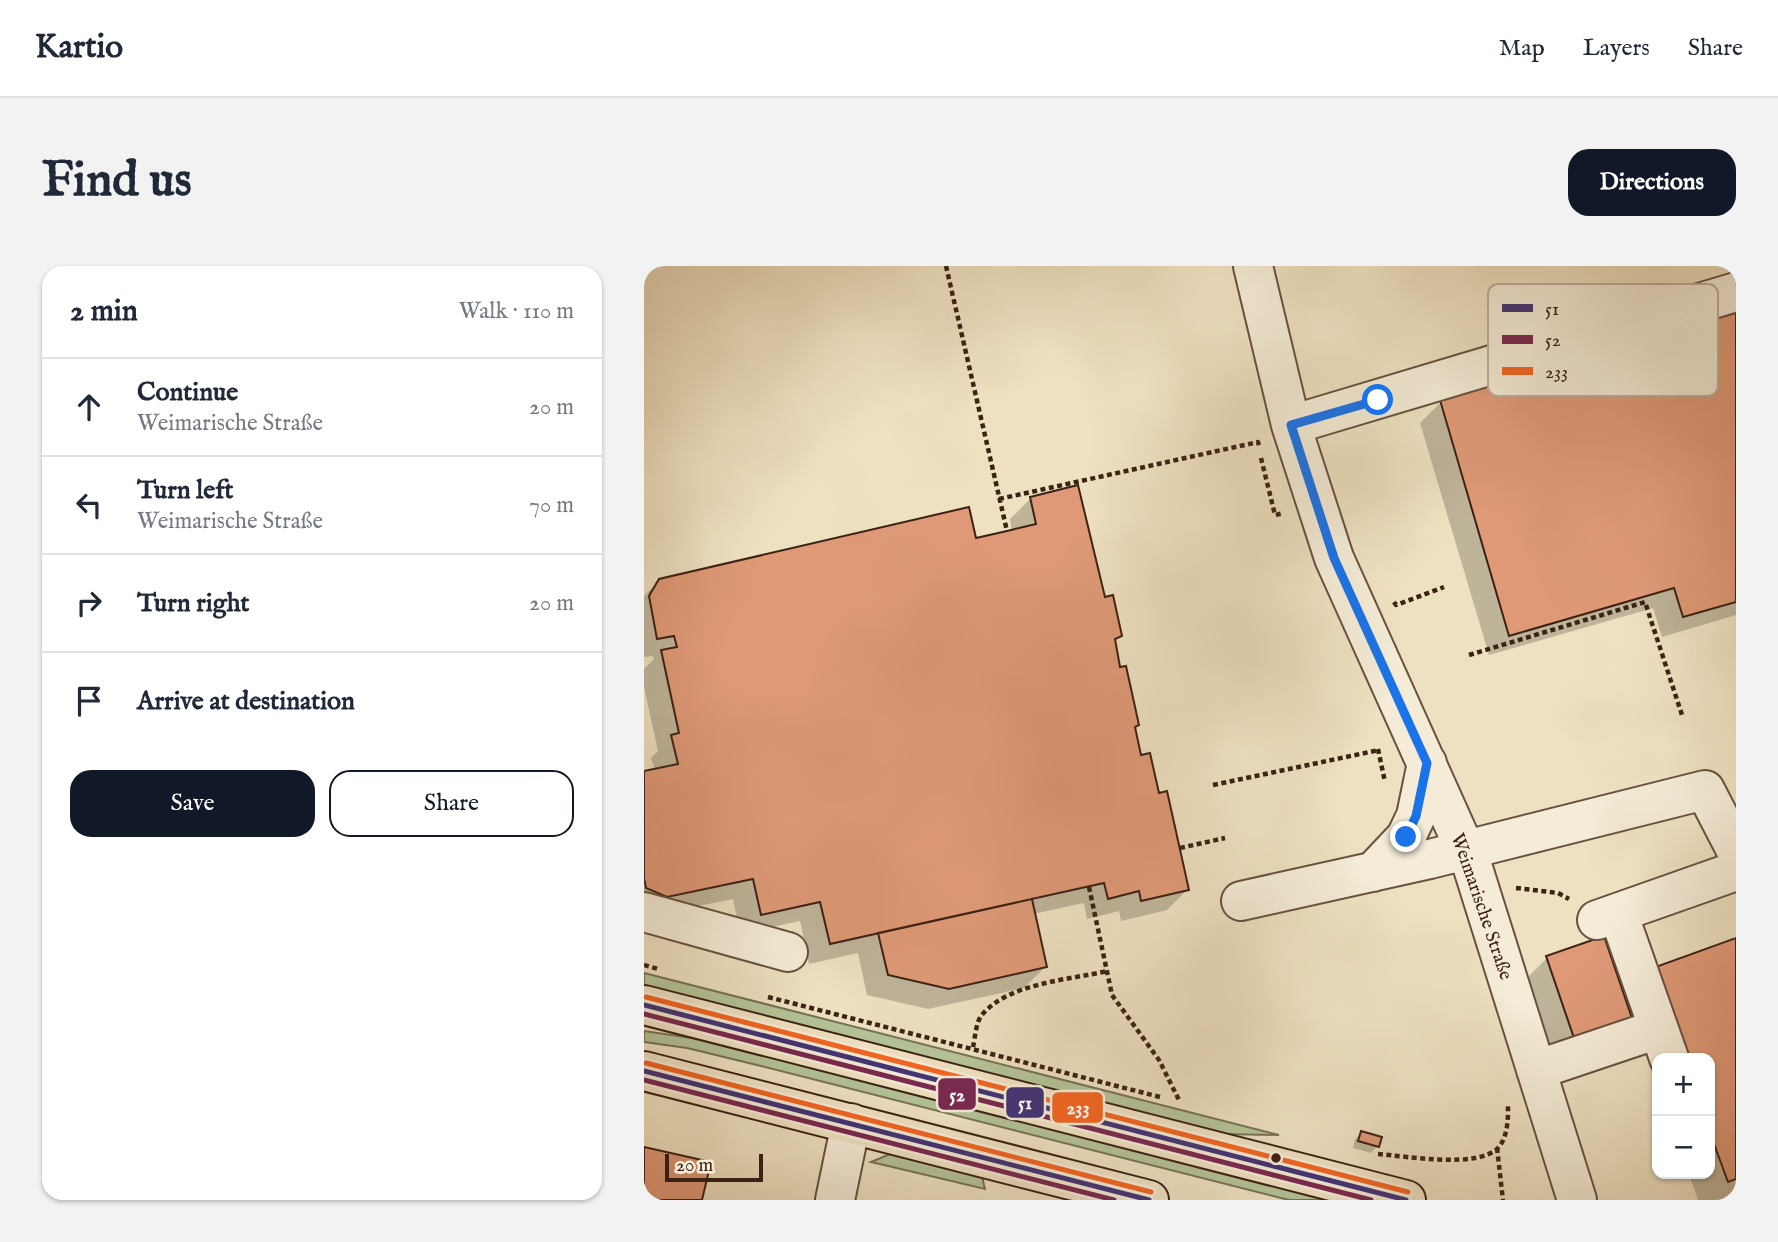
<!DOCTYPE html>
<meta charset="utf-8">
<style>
body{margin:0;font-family:"IM FELL English",serif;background:#f2f2f3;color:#1f2937}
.controls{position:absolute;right:21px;bottom:21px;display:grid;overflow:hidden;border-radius:14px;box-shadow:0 2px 5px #0004}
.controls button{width:63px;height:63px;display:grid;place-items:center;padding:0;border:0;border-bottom:2px solid #e0e1e3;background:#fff;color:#1f2937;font:35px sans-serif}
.scale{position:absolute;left:21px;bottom:18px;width:98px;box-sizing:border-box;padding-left:7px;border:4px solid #3c2115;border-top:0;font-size:19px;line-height:24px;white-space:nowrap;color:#3c2115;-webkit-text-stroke:5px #f4ecd7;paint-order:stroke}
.stop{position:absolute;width:21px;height:21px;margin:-16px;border:5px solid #1a73e8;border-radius:50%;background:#fff}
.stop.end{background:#1a73e8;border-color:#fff;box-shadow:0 2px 7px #0008}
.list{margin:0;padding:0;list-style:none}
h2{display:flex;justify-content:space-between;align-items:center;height:91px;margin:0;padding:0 28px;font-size:30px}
h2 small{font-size:23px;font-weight:400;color:#747a83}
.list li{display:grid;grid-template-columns:46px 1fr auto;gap:21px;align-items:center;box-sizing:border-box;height:98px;padding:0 28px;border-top:2px solid #e0e1e3}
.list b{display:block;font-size:26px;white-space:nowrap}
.list p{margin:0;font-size:23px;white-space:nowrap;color:#747a83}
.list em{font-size:23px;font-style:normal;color:#747a83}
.actions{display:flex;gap:14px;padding:21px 28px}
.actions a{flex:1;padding:16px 0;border:2px solid #111827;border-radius:21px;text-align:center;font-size:24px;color:#111827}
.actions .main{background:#111827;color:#fff}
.icon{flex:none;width:38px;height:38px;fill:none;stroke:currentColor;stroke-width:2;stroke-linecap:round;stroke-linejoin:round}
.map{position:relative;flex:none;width:1092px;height:934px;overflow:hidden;border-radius:21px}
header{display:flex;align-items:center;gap:42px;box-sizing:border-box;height:98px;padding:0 35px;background:#fff;border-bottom:2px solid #e0e1e3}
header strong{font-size:33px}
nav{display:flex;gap:38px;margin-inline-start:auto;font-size:24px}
.intro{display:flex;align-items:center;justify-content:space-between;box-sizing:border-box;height:168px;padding:0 42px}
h1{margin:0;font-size:49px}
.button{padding:18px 32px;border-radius:21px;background:#111827;color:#fff;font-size:24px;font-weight:700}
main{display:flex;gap:42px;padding:0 42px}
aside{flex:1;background:#fff;border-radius:21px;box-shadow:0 2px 5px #0004}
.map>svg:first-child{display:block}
</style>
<header>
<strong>Kartio</strong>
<nav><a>Map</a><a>Layers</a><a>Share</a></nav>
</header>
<div class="intro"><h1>Find us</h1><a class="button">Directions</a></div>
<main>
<aside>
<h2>2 min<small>Walk · 110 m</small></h2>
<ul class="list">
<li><svg class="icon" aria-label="ahead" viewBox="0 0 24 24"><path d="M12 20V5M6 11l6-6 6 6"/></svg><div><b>Continue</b><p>Weimarische Straße</p></div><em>20 m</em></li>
<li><svg class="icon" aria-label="left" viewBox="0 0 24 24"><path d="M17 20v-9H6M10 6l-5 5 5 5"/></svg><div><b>Turn left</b><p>Weimarische Straße</p></div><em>70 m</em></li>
<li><svg class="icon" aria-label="right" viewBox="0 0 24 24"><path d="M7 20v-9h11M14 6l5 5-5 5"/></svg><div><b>Turn right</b></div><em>20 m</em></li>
<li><svg class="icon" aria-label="arrive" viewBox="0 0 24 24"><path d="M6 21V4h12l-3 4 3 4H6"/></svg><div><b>Arrive at destination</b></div></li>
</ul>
<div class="actions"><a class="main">Save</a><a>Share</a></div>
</aside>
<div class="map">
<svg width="1092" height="934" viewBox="0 0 1092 934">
<rect width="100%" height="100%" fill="#eee1c1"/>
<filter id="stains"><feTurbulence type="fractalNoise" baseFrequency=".00286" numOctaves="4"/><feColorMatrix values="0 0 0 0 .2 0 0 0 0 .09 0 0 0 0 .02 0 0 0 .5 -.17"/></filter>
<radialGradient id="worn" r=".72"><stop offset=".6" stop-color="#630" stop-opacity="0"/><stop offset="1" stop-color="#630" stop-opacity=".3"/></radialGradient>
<!-- green -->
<path fill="#b4c497" stroke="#787256" stroke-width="2" d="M0 707 635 869 578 868 0 720Z
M0 765 61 774 694 934H645L113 799 43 782 0 776Z
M246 888 338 911 341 923 227 896Z"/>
<!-- shadow -->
<path fill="#0003" d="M1092 47V349L1018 371 1009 342 845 389 776 157 797 136Z
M387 232 459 333 476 370 469 376 495 491 514 529 543 624 523 644 477 655 475 645 443 653 440 637 389 648 401 701 380 722 284 743 223 729 214 687 165 698 156 655 96 668 89 633 0 651V507L11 505 7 492 14 485 0 421V403L10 393 9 390 0 391V330L16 314 330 274 368 266 366 253Z
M1092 674V929L1078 934H1054L1045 908H1066V792H1013V820L989 753 910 794 883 712 903 692 979 732 1007 704Z
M718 867 733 880 727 887 709 882 711 873Z"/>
<!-- building -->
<path fill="#df9976" stroke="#3c2115" stroke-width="2" d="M1092 45V336L1039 351 1030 322 865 370 796 134Z
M434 219 461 331 469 329 478 370 471 373 476 401 482 400 495 459 491 461 497 489 506 487 515 527 523 525 545 624 497 635 495 625 464 633 460 617 186 678 176 636 117 649 109 613 23 631 2 622 0 612V505L34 498 27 469 35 467 17 384 33 381 30 370 13 373 5 330 15 313 325 241 332 272 363 265 392 258 386 231Z
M388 633 403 701 305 723 244 709 234 667Z
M960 670 989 755 931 775 902 690Z
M1092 672V913L1084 916 1066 867V792H1039L1006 703Z
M717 865 738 871 735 881 714 875Z
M0 881 67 896 58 934H0Z"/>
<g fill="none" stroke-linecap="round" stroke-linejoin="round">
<defs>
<path id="minor" d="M609 0 647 159 690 292 828 599 933 934
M647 159 1092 26
M729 606 762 571 772 550 783 497
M597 635 786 593 1061 524 1092 584
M0 646 144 686
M974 647 1025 792
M953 654 1092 605
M892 804 1014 763
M191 934 207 857"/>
<path id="major" d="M0 739 762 934
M0 805 505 934"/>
</defs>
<!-- minor casing -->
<use href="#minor" stroke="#685140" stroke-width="42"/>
<!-- major casing -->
<use href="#major" stroke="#3c2115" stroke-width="42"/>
<!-- path -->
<path stroke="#3c2115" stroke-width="4.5" stroke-dasharray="5 3.5" stroke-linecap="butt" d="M302 0 363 265
M617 192 631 249 640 247
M355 233 614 176 615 180
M750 336 752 339 800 321
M825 389 1001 336 1039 452
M734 483 741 516
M569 519 735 484
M536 582 581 572
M445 621 468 729 515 794 536 836
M872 622 914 627 925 633
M0 699 14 703
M124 731 516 831
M329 781C331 772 332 757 337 750 363 717 425 714 463 705
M853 882 859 934
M734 888C762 890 833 903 854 882 864 871 864 853 864 840"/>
<!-- minor -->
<use href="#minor" stroke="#f4ecd7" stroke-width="38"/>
<!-- major -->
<use href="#major" stroke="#eee1c1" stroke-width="38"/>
<defs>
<path id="bus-1" d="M0 739 762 934
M0 805 505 934"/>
<path id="bus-2" d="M0 748 727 934
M0 814 470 934"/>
<path id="bus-3" d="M2 731 764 926
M2 797 507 926"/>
</defs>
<!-- bus-1 casing -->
<use href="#bus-1" stroke="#f4ecd7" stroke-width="10"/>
<!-- bus-2 casing -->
<use href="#bus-2" stroke="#f4ecd7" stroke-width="10"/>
<!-- bus-3 casing -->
<use href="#bus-3" stroke="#f4ecd7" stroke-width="10"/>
<!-- bus-1 -->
<use href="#bus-1" stroke="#423475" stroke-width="5"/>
<!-- bus-2 -->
<use href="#bus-2" stroke="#79294f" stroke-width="5"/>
<!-- bus-3 -->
<use href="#bus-3" stroke="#f26522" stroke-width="5"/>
</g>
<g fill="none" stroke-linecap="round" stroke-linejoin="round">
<!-- route -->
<path stroke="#1a73e8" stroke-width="9" d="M734 134 647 159 690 292 783 497 772 550 762 571"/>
</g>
<!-- markers -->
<circle fill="#3c2115" stroke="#f4ecd7" stroke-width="2.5" cx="632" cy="892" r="6"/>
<g text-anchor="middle" stroke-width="7" stroke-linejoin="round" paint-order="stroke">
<!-- street labels -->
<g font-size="19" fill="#3c2115" stroke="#f4ecd7">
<text transform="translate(839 640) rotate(71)" y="7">Weimarische Straße</text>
</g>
</g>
<!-- legend -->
<rect x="844" y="18" width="230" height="112" rx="10" fill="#f4ecd7" stroke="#bdaf9d" stroke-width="2"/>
<rect x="858" y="38" width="31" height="8" fill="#423475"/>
<rect x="858" y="69" width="31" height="9" fill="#79294f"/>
<rect x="858" y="101" width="31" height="8" fill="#f26522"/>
<g font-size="19" fill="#3c2115">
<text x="901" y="49">51</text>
<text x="901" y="80">52</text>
<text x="901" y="112">233</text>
</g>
<g stroke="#f4ecd7" stroke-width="2.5">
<rect x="293" y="811" width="40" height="34" rx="7" fill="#79294f"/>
<rect x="361" y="820" width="40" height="33" rx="7" fill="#423475"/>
<rect x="407" y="825" width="53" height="33" rx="7" fill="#f26522"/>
</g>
<g font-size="19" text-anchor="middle" font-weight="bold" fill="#fff">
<text x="313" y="835">52</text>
<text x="381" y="843">51</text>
<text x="434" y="848">233</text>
</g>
<rect width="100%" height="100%" filter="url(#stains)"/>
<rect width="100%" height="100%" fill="url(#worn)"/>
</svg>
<div class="controls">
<button>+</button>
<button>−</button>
</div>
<div class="scale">20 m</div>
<div class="stop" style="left:734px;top:134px"></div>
<div class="stop end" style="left:762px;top:571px"></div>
</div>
</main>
